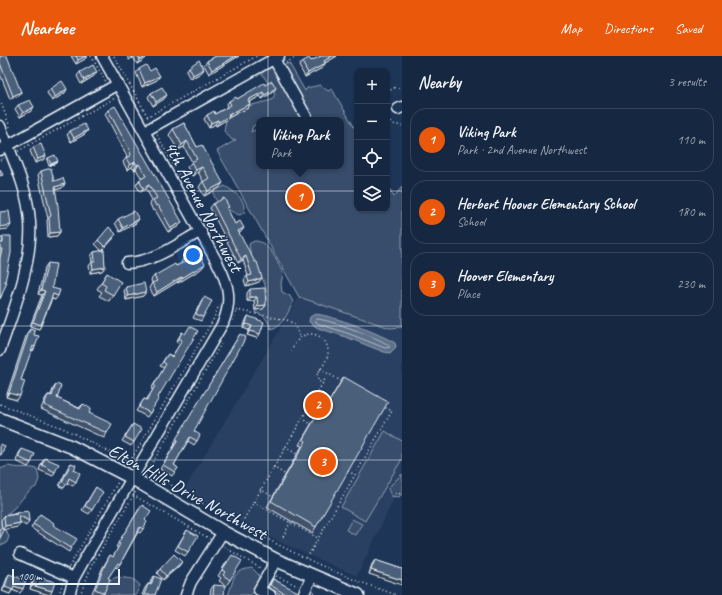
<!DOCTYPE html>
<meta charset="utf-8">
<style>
body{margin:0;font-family:Caveat,sans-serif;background:#1f3048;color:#f1f3f6}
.controls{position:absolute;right:12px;top:12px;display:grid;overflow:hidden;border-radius:8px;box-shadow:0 1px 3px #0004}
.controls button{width:36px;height:36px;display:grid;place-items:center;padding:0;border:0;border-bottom:1px solid #35445a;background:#162841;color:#f1f3f6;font:20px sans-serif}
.scale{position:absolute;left:12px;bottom:10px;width:108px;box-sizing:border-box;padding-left:4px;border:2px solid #e8f1f8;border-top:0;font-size:11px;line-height:14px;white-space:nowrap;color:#e8f1f8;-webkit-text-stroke:3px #1d3557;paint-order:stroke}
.you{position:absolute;left:193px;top:199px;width:14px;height:14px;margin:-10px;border:3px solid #fff;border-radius:50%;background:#1a73e8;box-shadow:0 0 0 6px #1a73e833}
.badge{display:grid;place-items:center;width:26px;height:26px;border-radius:50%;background:#ea580c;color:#fff;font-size:13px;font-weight:700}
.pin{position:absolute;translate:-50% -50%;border:2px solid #fff;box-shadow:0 1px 4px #0006}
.popup{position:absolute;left:256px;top:61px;width:88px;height:52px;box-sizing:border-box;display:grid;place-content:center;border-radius:8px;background:#162841;filter:drop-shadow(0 1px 3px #0005);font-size:13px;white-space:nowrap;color:#9ea6b1}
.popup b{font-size:15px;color:#f1f3f6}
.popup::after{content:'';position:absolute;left:50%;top:100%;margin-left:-8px;border:8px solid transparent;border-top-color:#162841}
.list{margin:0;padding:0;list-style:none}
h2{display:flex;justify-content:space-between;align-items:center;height:52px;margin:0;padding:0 16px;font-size:17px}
h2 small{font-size:13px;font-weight:400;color:#9ea6b1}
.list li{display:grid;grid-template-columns:26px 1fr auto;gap:12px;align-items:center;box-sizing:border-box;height:64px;margin:0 8px 8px;padding:0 8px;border:1px solid #35445a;border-radius:16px}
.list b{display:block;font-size:15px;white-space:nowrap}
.list p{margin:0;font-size:13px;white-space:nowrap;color:#9ea6b1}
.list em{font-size:13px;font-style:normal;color:#9ea6b1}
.icon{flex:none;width:22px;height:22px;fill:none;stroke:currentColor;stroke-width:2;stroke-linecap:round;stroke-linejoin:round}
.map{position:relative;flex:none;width:402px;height:539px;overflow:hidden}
header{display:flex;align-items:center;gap:24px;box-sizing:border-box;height:56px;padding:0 20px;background:#ea580c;color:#fff}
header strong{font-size:19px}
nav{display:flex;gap:22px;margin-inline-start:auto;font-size:14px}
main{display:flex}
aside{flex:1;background:#162841}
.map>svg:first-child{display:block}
</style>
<header>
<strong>Nearbee</strong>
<nav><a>Map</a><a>Directions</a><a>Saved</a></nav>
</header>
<main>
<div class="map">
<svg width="402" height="539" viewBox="0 0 402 539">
<rect width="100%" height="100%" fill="#1d3557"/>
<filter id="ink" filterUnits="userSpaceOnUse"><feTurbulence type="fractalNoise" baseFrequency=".025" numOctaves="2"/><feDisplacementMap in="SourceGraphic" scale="8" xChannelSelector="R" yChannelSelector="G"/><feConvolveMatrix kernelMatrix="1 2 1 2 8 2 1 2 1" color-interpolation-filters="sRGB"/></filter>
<g filter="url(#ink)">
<!-- built -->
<path fill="#2a4162" d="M299 241 390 272 402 271V426L357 520 284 488 224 457 184 434Z"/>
<!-- green -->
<path fill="#374d6c" stroke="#909fb2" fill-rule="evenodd" d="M289 7 305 35 307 32 320 29 328 35 332 33 357 76V153H387V128L394 141 402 131V271L390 272 299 241 217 95 236 84H232L224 75 226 64 248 50 272 44 275 38 261 16 272 10 275 14ZM259 64H341V110H259V72L251 76 253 70 259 67Z
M225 130C236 137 246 143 244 157L239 159C229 154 212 148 214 135Z
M254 185C270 185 276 205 283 217L281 228 282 236 290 240 293 246C288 257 283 270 271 273 268 265 265 258 255 257V251L267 242C267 220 250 208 249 188Z
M385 375 402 385V403L365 465 341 451Z
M8 410C19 413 27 410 37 413L39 423 36 431C24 436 19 451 5 459L4 470 9 481 6 488 0 489V413Z
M402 418V438L399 441 391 440 388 432Z
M352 463 362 468 355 479 346 474Z
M252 512 259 519V527L251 539H228C235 522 231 515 252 512Z
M117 521 133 523 140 529 136 539H103L107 525Z"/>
<!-- water -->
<path fill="#5d7089" stroke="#95a4b5" d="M315 258C335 260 378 277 395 287L396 291 390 297 384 296 346 281 318 272 309 266 310 261Z"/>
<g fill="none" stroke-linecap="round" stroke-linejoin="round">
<!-- shore -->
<path stroke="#b0bdcc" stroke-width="1" d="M316 263C325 262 387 284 390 291L385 292 347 277 319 268 316 266Z"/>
<defs>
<path id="minor" d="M274 3 308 64
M398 53 402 51
M0 70C12 101 28 133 30 166 33 207 13 256 0 294
M145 75 279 0
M0 94 118 28
M127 207C154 206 178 188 201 175
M20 498 74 522
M69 539 74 522 84 504 223 267C232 245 229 229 218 208L102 0
M186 539 191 526 223 476
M270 539 259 534 276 504
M303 539 312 520"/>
<path id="major" d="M0 363 72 391 132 422 223 476 276 504 358 539"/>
</defs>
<!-- minor casing -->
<use href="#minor" stroke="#e8f1f8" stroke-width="13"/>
<!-- major casing -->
<use href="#major" stroke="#e8f1f8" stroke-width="15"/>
<!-- path -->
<path stroke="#e8f1f8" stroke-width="1.5" stroke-dasharray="1 3" stroke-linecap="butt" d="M91 0 106 26
M114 0 149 63
M286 7 298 0
M387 36 394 32H402
M0 44 10 71
M147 61 257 0
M387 64 393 68 402 70
M157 79 180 121
M18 95 115 42
M0 104 4 102
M236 254 287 264 294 268 300 281
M233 265 236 256
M291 295C294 290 297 283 303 280 314 274 327 282 328 294 329 303 321 312 317 319L321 329
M320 313 341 325
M0 348 65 373 131 407
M302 362 311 368
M285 391 297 398
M128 409 213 264 219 249
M273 411 286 419
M147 415C228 462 307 510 397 539
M348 415 355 419
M145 420 221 288
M260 433 273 441
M395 437 402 438
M133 439 210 483
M253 446 318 482
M240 470 328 318
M283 481 291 465
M224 491 262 513
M307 502 392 355 384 351
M69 511 118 426
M276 520 298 530
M313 536 320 539
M59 539 63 525
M80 539 92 509 136 435"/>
<!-- minor -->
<use href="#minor" stroke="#1d3557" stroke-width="10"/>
<!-- major -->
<use href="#major" stroke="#1d3557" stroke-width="12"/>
</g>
<!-- wall -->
<path fill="#3f5169" stroke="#e8f1f8" d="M0 0 21 36 19 40 10 43 0 18Z
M71 0H87L85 3 76 8Z
M127 0H148L145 3 137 8 133 1 129 4Z
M216 0H239L209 18 204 9 207 5Z
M321 0H337L325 7 322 12 305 21 299 10 302 6 311 5Z
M189 11 204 13 201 17 190 23 186 15Z
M139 13 150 15 157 24 142 31 136 17Z
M80 16 94 20 81 28 77 20Z
M265 29 273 36 262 43 260 40 250 46 248 52 229 61 226 64 216 70 215 68 209 72 204 63 207 59 215 58 227 51 226 49 229 45 237 43Z
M50 33 65 37 52 45 47 37Z
M151 37 164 43 153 50 148 41Z
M18 49 31 55 20 61 15 53Z
M108 54 179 170 168 176 155 154 153 155 150 148 152 144 146 133 140 136 136 129 139 124 142 123 136 113 134 114 132 111 127 114 123 106 127 101 126 98 105 58Z
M184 67 219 132 204 140 199 131 203 125 198 116 192 120 187 111 192 106 184 91 178 94 169 79 173 73Z
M88 74 85 78 71 86 67 79 70 75Z
M33 91 46 100 43 104 35 107 30 95Z
M48 102 58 105 56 107 49 110 47 104Z
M41 115 54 125 62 132 55 134 60 176 57 180 48 181 47 164 48 163 38 119Z
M213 148 229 151 227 153 235 168 241 176 239 177 259 226 246 230 244 224 247 220H248L243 204 238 207 210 152Z
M118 163 136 167 120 176 115 167Z
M3 180 1 241 0 243V184Z
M114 182 103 194 105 211 102 215 90 217 89 210 92 206 91 200 94 196 102 195 95 188 98 184Z
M185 201 205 208 201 213 178 227 177 226 154 240 149 232 152 227 151 224 154 220 176 210 182 207 181 206Z
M48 207 52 232 55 244 52 243 41 269 39 273 30 270 42 239 38 238 45 211Z
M107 217 113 239 109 245 99 240 102 236 97 233Z
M126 231 146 236 143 240 126 244 124 235Z
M250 233 266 249 263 253 255 254 254 245H247V237Z
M204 241 203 261 201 265 193 262 201 245Z
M248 260 257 282 247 279 249 274 243 272 246 264Z
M30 273 34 279 35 291 33 295 31 294 21 324 17 344 6 341 27 277Z
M182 276 185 278 158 341 150 357 147 361 136 355 144 343 146 344 153 334 151 333 164 312 160 310 165 302 168 298 172 300 180 288 176 286Z
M240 278 194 375 197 385 194 389 188 385 174 409 178 412 172 420 160 413 175 388 174 387Z
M344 321 316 471 312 477 267 451 302 390 299 389 313 365 317 359 320 361 340 327Z
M56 328 57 342 79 352 83 348 89 357 107 377 104 382 41 353 45 343 48 339H51L53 333Z
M133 368 134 386 131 390 122 385Z
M22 393 31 407 28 411 16 405 19 397Z
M45 402 55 416 53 420 39 414 42 406Z
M71 407 74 414 76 426 73 430 67 427 64 432 59 430 68 411Z
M96 431 92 454 89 458 82 454Z
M139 453 145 464 143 473 140 477 138 476 120 508 117 512 115 511 108 522 104 537 103 539H96L92 537 102 513 110 499 113 501 118 492 116 491Z
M15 457 29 465 26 470 20 466V467L18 471 2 473 1 464 4 460 14 458Z
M40 458 53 469 71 492 69 496 31 472Z
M187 474 188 496 185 500 175 494Z
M375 504 402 513 369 518 372 508Z
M227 505 230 524 226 530 219 525 221 522 218 520Z
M179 510 163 524 157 517 160 513Z
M9 518 20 537 12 534 10 538 2 535 7 522Z
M35 520 50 539 30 533 32 524Z
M154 520 155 539H142L145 532 148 528H150L151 524Z
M273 523 299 539H282L268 531Z
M214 529 224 539H210L211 533Z"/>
<!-- shaded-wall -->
<path fill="#334255" stroke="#e8f1f8" d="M86 0H87L85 3 76 8 78 4Z
M132 0H134L133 1 129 4Z
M148 0 145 3 137 8 140 4Z
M236 0H239L209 18 212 14Z
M332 0H337L321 9 324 5Z
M325 8 322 12 305 21 308 17Z
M204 13 201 17 190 23 193 19Z
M97 16 94 20 81 28 84 24Z
M160 20 157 24 142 31 145 27Z
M276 32 273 36 262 43 265 39Z
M67 33 65 37 52 45 55 41Z
M21 36 19 40 10 43 13 40Z
M263 36 260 40 246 48 248 44Z
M167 39 164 43 153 50 156 46Z
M250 48 248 52 229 61 226 64 216 70 219 66 228 59Z
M34 51 31 55 20 61 23 57Z
M218 64 215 68 209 72 211 67Z
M88 74 85 78 71 86 74 82Z
M187 85 184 91 178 94 182 89Z
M46 100 43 104 35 107 38 103Z
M58 105 56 107 49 110 51 108Z
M135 106 132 111 127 114 130 109Z
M139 108 136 113 134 114 137 109Z
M202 111 198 116 192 120 196 114Z
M223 127 219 132 204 140 208 135Z
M65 128 62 132 52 135 55 131Z
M149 129 146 133 140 136 143 132Z
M139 163 136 167 120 176 123 172Z
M182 166 179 170 168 176 171 172Z
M11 169 8 173 0 174V171Z
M244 172 241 176 235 179 238 175Z
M60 176 57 180 48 181 50 177Z
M246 200 243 204 238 207 241 203Z
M205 208 201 213 178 227 182 222Z
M105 211 102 215 90 217 93 213Z
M181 221 177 226 154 240 157 236Z
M262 222 259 226 246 230 249 226Z
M41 234 45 235 42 239 38 238Z
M146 236 143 240 126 244 128 240Z
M53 238 58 240 55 244 51 242Z
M250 241H257L254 245H247Z
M266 249 263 253 255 254 258 250Z
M33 266 41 269 39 273 30 270Z
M246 268 252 270 249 274 243 272Z
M250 275 260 278 257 282 247 279Z
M33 290 35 291 33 295 30 294Z
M9 337 20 340 17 344 6 341Z
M20 467 18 471 2 474 5 470Z
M182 506 179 510 163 524 166 520Z
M371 514 402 524V529L369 518Z
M32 529 52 535 50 539H49L30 533Z
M14 530 23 533 20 537 12 534 10 538 2 535 5 531Z"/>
<!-- building -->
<path fill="#495e7a" stroke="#e8f1f8" d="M0 0H7L21 36 13 40 0 7Z
M76 0H86L78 4Z
M138 0H147L140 4Z
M216 0H236L212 14 207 5Z
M321 0H332L324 5 325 8 308 17 302 6 309 2 311 5Z
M199 4 204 13 193 19 189 11Z
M93 9 97 16 84 24 80 16Z
M146 9 150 15 155 12 160 20 145 27 139 13Z
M62 25 67 33 55 41 50 33Z
M272 25 276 32 265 39 263 36 248 44 250 48 228 59 229 60 219 66 218 64 211 67 207 59 214 55 215 58 231 49 229 45 236 41 237 43 264 27 265 29Z
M162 31 167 39 156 46 151 37Z
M30 44 34 51 23 57 18 49Z
M115 50 182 166 171 172 158 149 156 150 153 144 157 142 149 129 143 132 139 124 146 120 139 108 137 109 135 106 130 109 126 102 131 99 129 93 108 54Z
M184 67 197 91 202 89 223 127 208 135 203 126 209 122 202 111 196 114 191 106 197 103 187 85 182 89 173 73Z
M84 68 88 74 74 82 70 75Z
M41 88 46 100 38 103 33 91Z
M55 99 58 105 51 108 48 102Z
M51 112 54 125 63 122 65 128 55 131 58 150 60 176 50 177 49 161 51 160 41 115Z
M0 113 3 119 0 120Z
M224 142 229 151 227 152 235 168 240 165 244 172 238 175 255 206H257L262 222 249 226 247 220 252 219 246 200 241 203 213 148Z
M9 155 11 169 0 171V156Z
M134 155 139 163 123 172 118 163Z
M109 171 116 178 105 191 98 184Z
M3 180H11V197L5 226H7L1 241H0V202L2 193H0V187H3Z
M104 194 105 211 93 213 92 206 95 205 94 196Z
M197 195 205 208 182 222 181 221 157 236 152 227 157 225 154 220 175 208 176 210 187 205 185 201Z
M48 207 56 208 52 232 60 234 58 240 53 238 41 269 33 266 45 235 41 234Z
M107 217 121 226 113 239 104 234 106 230 101 227Z
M144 227 146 236 128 240 126 231Z
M265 232 266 249 258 250 257 241H250V233Z
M204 241 212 245 203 261 196 258Z
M248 260 264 266 260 278 250 275 252 270 246 268Z
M190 270 198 275 158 341 159 342 150 357 139 351 144 343 147 344 155 330 154 329 166 308 163 306 168 298 172 301 182 284 179 282 182 276 185 278Z
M30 273 35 275 34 279 39 280 35 291 33 290 21 324 25 325 20 340 9 337Z
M240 278 246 281 194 375 200 379 197 385 190 381 174 409 178 412 175 416 163 409 178 384 176 383Z
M344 321 388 346 316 471 271 445 306 385 303 383 317 359 320 361Z
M56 328 61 330 57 342 80 353 83 348 91 352 89 357 112 368 107 377 44 349 48 339 52 340Z
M133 368 142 373 134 386 125 381Z
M0 388 5 390 1 399H0Z
M22 393 35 398 31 407 18 401Z
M45 402 59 408 55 416 42 409Z
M71 407 76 409 74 414 80 417 76 426 69 422 67 428 62 426Z
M96 431 103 436 92 454 85 450Z
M142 449 151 455 145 464 147 466 143 473 140 471 120 508 118 507 108 522 110 523 104 537 95 533 105 509 110 499 113 501 120 488 118 487Z
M28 455 29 465 19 459 20 467 5 470 4 460 17 458 15 457Z
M40 458 54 467 53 469 77 483 71 492 33 468Z
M0 472 4 474 0 482Z
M187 474 198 480 188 496 178 490Z
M174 498 182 506 166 520 160 513Z
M232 499 242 505 230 524 223 519 225 516 222 514Z
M375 504 402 513V524L371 514Z
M9 518 26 524 23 533 14 530 13 534 5 531Z
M35 520 55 526 52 535 32 529Z
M154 520 161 523 155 539H144L148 528 151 529Z
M273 523 298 536 299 539H287L270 529Z
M214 529 225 530 224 539H213Z"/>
</g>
<!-- grid -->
<path fill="none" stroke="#e8f1f8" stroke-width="1" stroke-opacity="0.55" d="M134 0V539M268 0V539M0 135H357M387 135H402M0 270H402M0 404H402"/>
<g text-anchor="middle" stroke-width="3" stroke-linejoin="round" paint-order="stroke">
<!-- street labels -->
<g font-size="19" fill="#e8f1f8" stroke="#1d3557">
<text transform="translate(204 150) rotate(62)" y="7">4th Avenue Northwest</text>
<text transform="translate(188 435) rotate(29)" y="7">Elton Hills Drive Northwest</text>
</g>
</g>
</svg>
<div class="controls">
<button>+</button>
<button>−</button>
<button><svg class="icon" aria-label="locate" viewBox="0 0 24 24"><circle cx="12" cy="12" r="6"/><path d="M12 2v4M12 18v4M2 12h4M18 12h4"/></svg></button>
<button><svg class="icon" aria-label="layers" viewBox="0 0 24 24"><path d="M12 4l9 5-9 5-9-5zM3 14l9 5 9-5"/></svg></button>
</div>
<div class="scale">100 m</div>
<div class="you"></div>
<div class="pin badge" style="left:300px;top:141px">1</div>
<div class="popup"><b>Viking Park</b>Park</div>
<div class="pin badge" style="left:318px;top:349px">2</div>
<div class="pin badge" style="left:323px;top:406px">3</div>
</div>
<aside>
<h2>Nearby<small>3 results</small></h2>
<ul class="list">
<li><span class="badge">1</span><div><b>Viking Park</b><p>Park · 2nd Avenue Northwest</p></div><em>110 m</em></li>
<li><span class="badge">2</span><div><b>Herbert Hoover Elementary School</b><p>School</p></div><em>180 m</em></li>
<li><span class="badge">3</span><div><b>Hoover Elementary</b><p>Place</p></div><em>230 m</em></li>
</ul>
</aside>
</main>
